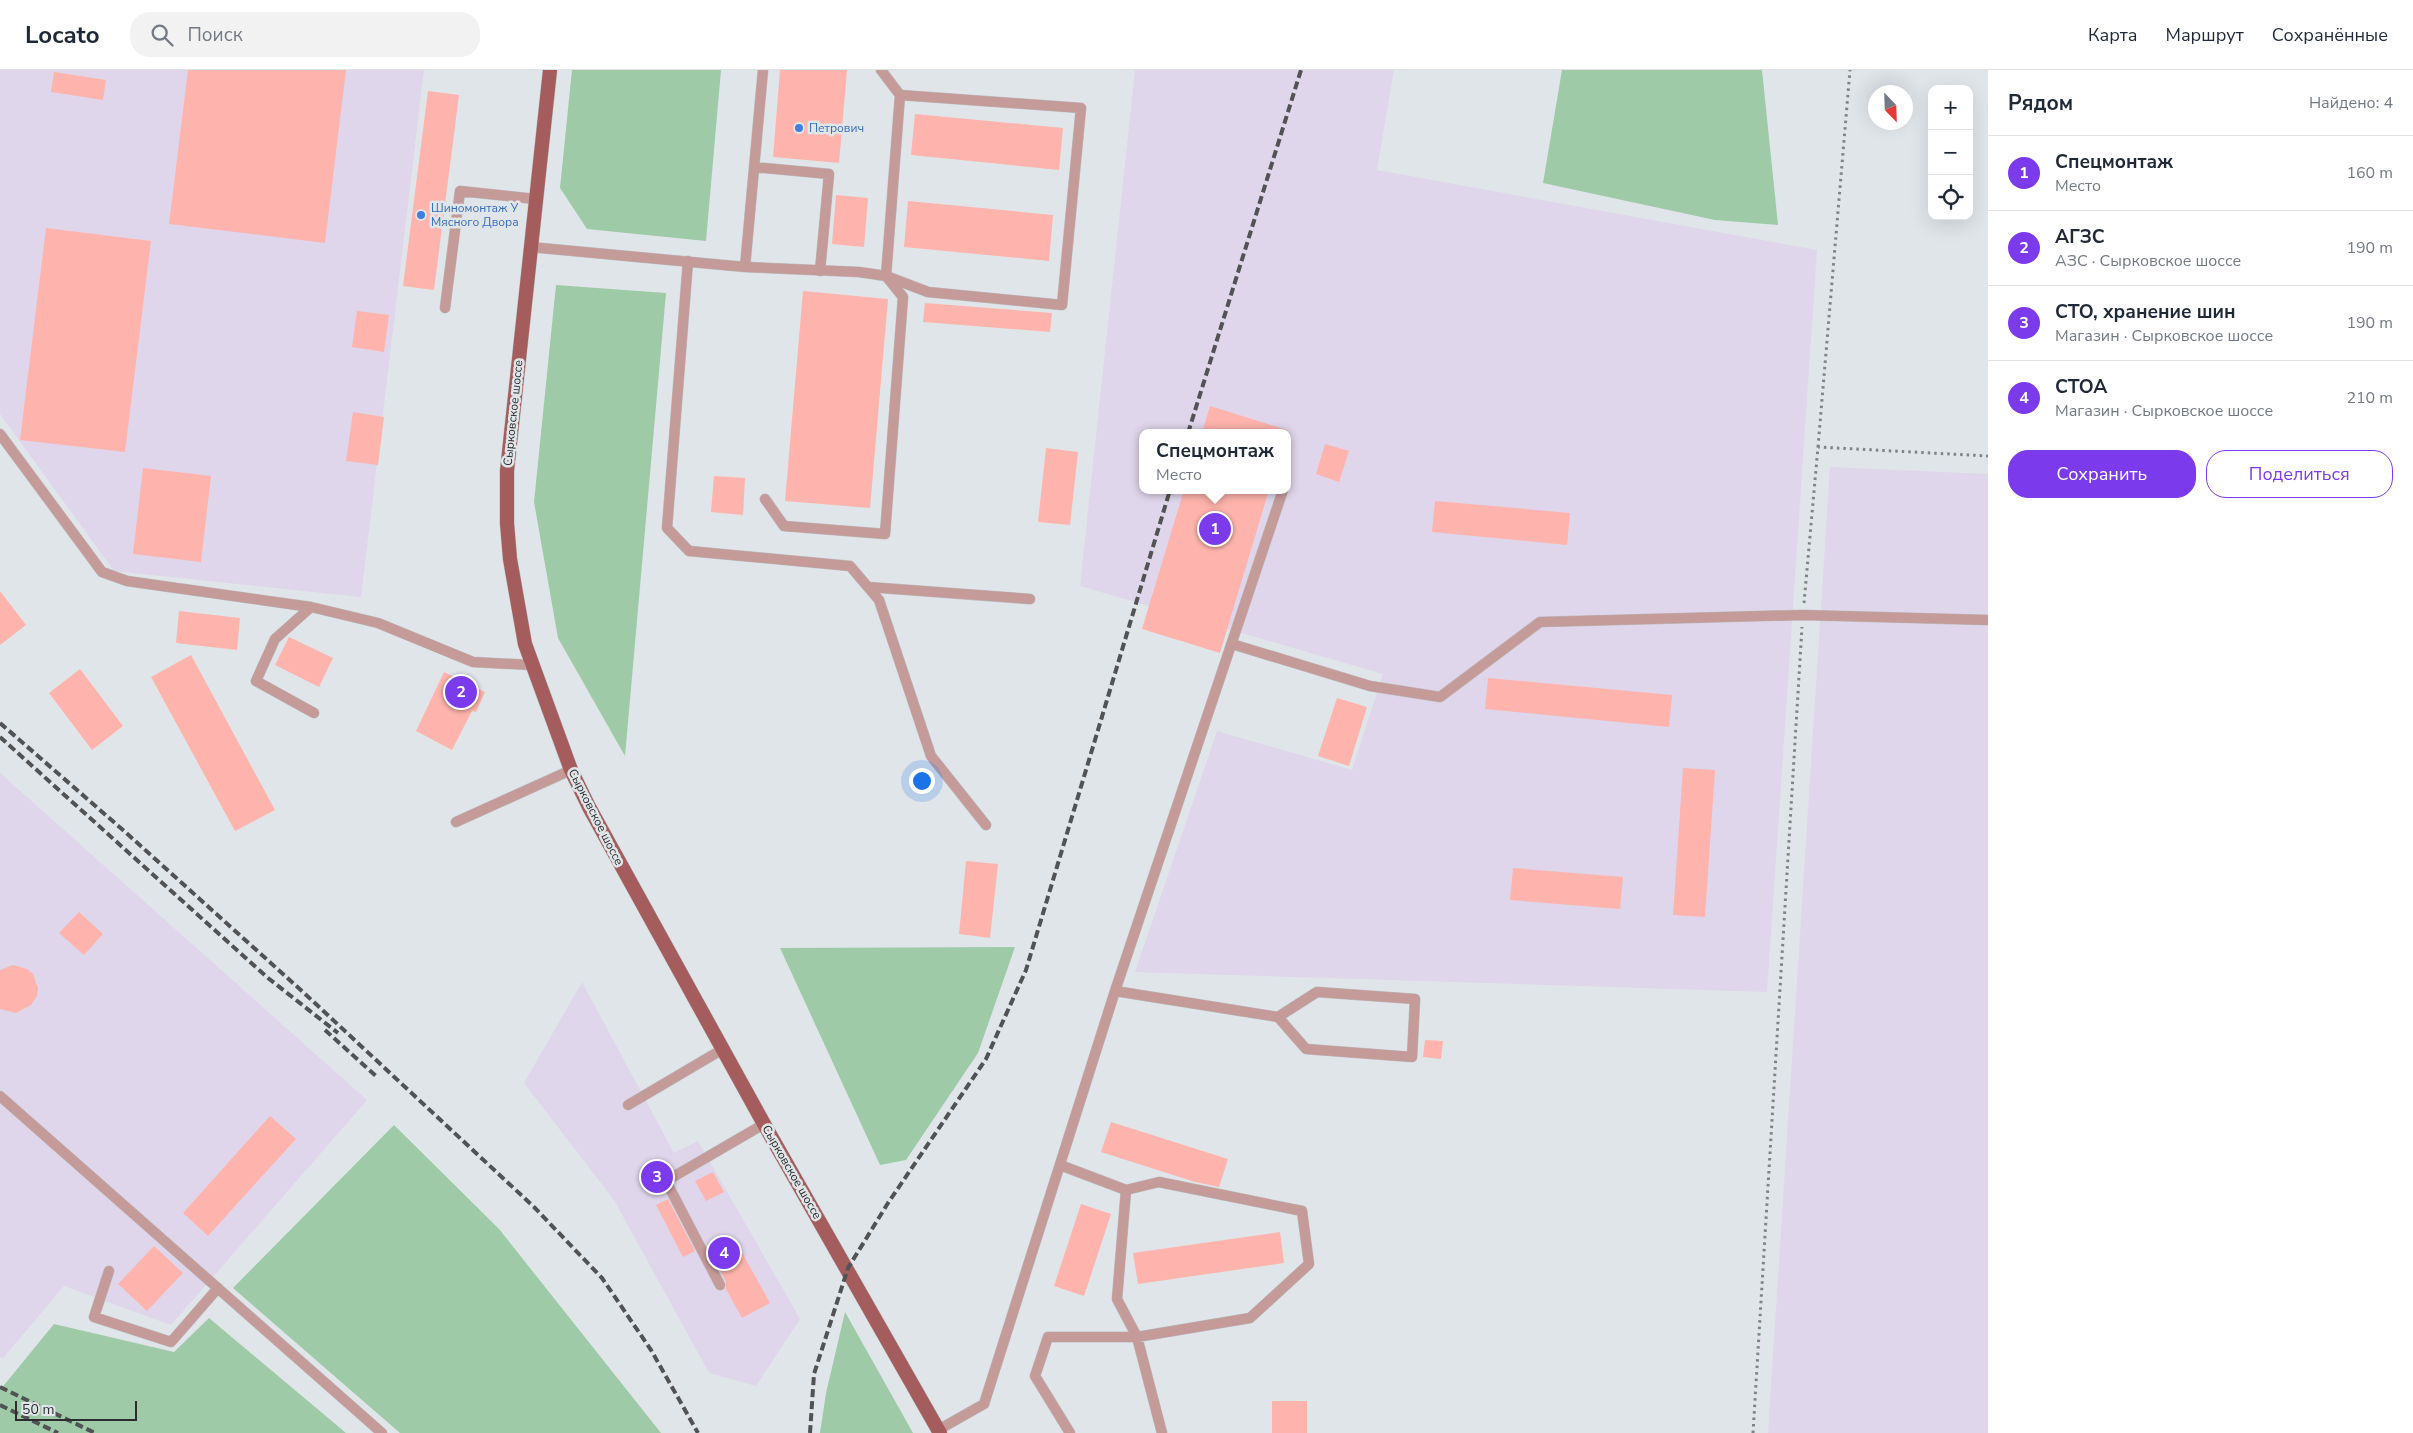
<!DOCTYPE html>
<html lang="ru">
<meta charset="utf-8">
<style>
body{margin:0;font-family:"Nunito Sans",sans-serif;background:#f2f2f3;color:#1f2937}
.controls{position:absolute;right:15px;top:15px;display:grid;overflow:hidden;border-radius:10px;box-shadow:0 5px 20px #0002}
.controls button{width:45px;height:45px;display:grid;place-items:center;padding:0;border:0;border-bottom:1px solid #e0e1e3;background:#fff;color:#1f2937;font:25px sans-serif}
.compass{position:absolute;left:1868px;top:15px;width:45px;height:45px;border-radius:50%;background:#fff;box-shadow:0 5px 20px #0002;rotate:157deg}
.scale{position:absolute;left:15px;bottom:12px;width:122px;box-sizing:border-box;padding-left:5px;border:2px solid #2a2c2d;border-top:0;font-size:14px;line-height:18px;white-space:nowrap;color:#2a2c2d;-webkit-text-stroke:4px #e0e5e9;paint-order:stroke}
.you{position:absolute;left:921px;top:710px;width:18px;height:18px;margin:-12px;border:4px solid #fff;border-radius:50%;background:#1a73e8;box-shadow:0 0 0 8px #1a73e833}
.badge{display:grid;place-items:center;width:32px;height:32px;border-radius:50%;background:#7c3aed;color:#fff;font-size:16px;font-weight:700}
.pin{position:absolute;translate:-50% -50%;border:2px solid #fff;box-shadow:0 1px 5px #0006}
.popup{position:absolute;left:1139px;top:359px;width:152px;height:65px;box-sizing:border-box;display:grid;place-content:center;border-radius:10px;background:#fff;filter:drop-shadow(0 1px 4px #0005);font-size:16px;white-space:nowrap;color:#747a83}
.popup b{font-size:19px;color:#1f2937}
.popup::after{content:'';position:absolute;left:50%;top:100%;margin-left:-10px;border:10px solid transparent;border-top-color:#fff}
.list{margin:0;padding:0;list-style:none}
h2{display:flex;justify-content:space-between;align-items:center;height:65px;margin:0;padding:0 20px;font-size:21px}
h2 small{font-size:16px;font-weight:400;color:#747a83}
.list li{display:grid;grid-template-columns:32px 1fr auto;gap:15px;align-items:center;box-sizing:border-box;height:75px;padding:0 20px;border-top:1px solid #e0e1e3}
.list b{display:block;font-size:19px;white-space:nowrap}
.list p{margin:0;font-size:16px;white-space:nowrap;color:#747a83}
.list em{font-size:16px;font-style:normal;color:#747a83}
.actions{display:flex;gap:10px;padding:15px 20px}
.actions a{flex:1;padding:11px 0;border:1px solid #7c3aed;border-radius:20px;text-align:center;font-size:18px;color:#7c3aed}
.actions .main{background:#7c3aed;color:#fff}
.icon{flex:none;width:28px;height:28px;fill:none;stroke:currentColor;stroke-width:2;stroke-linecap:round;stroke-linejoin:round}
.map{position:relative;flex:none;width:1988px;height:1363px;overflow:hidden}
header{display:flex;align-items:center;gap:30px;box-sizing:border-box;height:70px;padding:0 25px;background:#fff;border-bottom:1px solid #e0e1e3}
header strong{font-size:24px}
nav{display:flex;gap:28px;margin-inline-start:auto;font-size:18px}
.search{width:350px;height:45px;background:#f2f2f3;display:flex;align-items:center;gap:12px;box-sizing:border-box;padding:0 18px;border-radius:20px;color:#747a83;font-size:19px}
main{display:flex}
aside{flex:1;background:#fff}
.map>svg:first-child{display:block}
</style>
<header>
<strong>Locato</strong>
<div class="search"><svg class="icon" aria-label="search" viewBox="0 0 24 24"><circle cx="10" cy="10" r="6"/><path d="M15 15l6 6"/></svg>Поиск</div>
<nav><a>Карта</a><a>Маршрут</a><a>Сохранённые</a></nav>
</header>
<main>
<div class="map">
<svg width="1988" height="1363" viewBox="0 0 1988 1363">
<rect width="100%" height="100%" fill="#e0e5e9"/>
<!-- industrial -->
<path fill="#dfd6eb" fill-rule="evenodd" d="M0 0H424L361 527 114 501 0 344Z
M1135 0H1394L1377 100 1817 180 1767 922 1135 902 1217 661 1352 700 1383 604 1080 516ZM1142 363H1288V420H1142Z
M1830 397 1988 404V1363H1768Z
M0 703 367 1030 171 1255 64 1216 3 1288 0 1287Z
M582 912 674 1083 698 1071 800 1249 756 1316 709 1303 614 1130 524 1013Z"/>
<!-- green -->
<path fill="#9ecaa8" d="M572 0H721L706 171 587 159 560 118Z
M1562 0H1762L1778 155 1715 150 1543 113Z
M556 215 666 223 625 686 558 568 534 432Z
M1015 877 978 983 906 1090 880 1095 780 878Z
M394 1055 499 1159 661 1363H400L233 1218Z
M845 1242 913 1363H820L826 1323Z
M209 1248 346 1363H0V1320L54 1254 174 1282Z"/>
<!-- building -->
<path fill="#feb4ac" d="M188 0H346L325 173 169 154Z
M780 0H847L839 93 773 87Z
M54 2 106 10 103 30 51 22Z
M428 21 459 25 434 220 403 216Z
M915 44 1063 58 1059 100 911 85Z
M836 125 868 128 864 177 832 174Z
M908 131 1053 145 1049 191 904 177Z
M46 158 151 171 125 382 20 370Z
M803 221 888 229 870 438 785 431Z
M925 233 1052 243 1050 262 923 252Z
M357 241 389 245 384 282 352 277Z
M1210 336 1287 360 1286 363H1202Z
M353 342 384 347 378 395 346 391Z
M1325 374 1349 381 1339 412 1316 404Z
M1046 378 1078 382 1070 455 1038 452Z
M143 398 211 406 201 492 133 484Z
M714 406 745 408 743 445 711 442Z
M1184 420H1269L1220 583 1142 559Z
M1435 431 1570 443 1567 475 1432 462Z
M0 521 26 555 0 575Z
M179 541 240 548 237 580 176 573Z
M289 567 333 588 319 617 275 595Z
M191 585 275 740 235 761 151 607Z
M80 599 123 656 92 680 49 623Z
M444 602 485 622 476 642 472 641 452 680 416 661Z
M1488 608 1672 625 1669 657 1485 639Z
M1337 628 1367 637 1349 696 1318 686Z
M1683 698 1715 700 1705 847 1673 845Z
M966 791 998 794 990 868 959 864Z
M1513 798 1623 807 1620 839 1510 830Z
M79 842 103 864 84 885 59 863Z
M13 895 27 899 33 904 38 918 37 926 31 935 16 943 0 939V900Z
M1425 970 1443 971 1441 989 1423 987Z
M270 1046 296 1069 208 1166 183 1143Z
M1111 1052 1228 1089 1219 1117 1195 1112 1101 1082Z
M713 1102 724 1122 706 1131 695 1111Z
M668 1129 695 1181 683 1187 656 1135Z
M1081 1134 1111 1144 1084 1226 1054 1216Z
M1280 1162 1284 1193 1138 1214 1133 1183Z
M734 1168 770 1233 742 1248 726 1219V1212L710 1181Z
M154 1176 183 1203 147 1241 118 1214Z
M1272 1331H1307V1363H1272Z"/>
<g fill="none" stroke-linecap="round" stroke-linejoin="round">
<defs>
<path id="service" d="M881 0 900 25
M754 97 829 104 820 201
M530 177 745 197 859 202 886 206 928 222 1062 235 1081 38 900 25 886 206 903 227 885 464 784 456 765 429
M688 191 667 458 689 481 850 496 879 530 931 686 986 755
M745 197 763 0
M445 238 460 121 535 129
M0 364 102 502 127 511 311 537 378 553 473 592 531 595
M868 517 1030 529
M311 537 275 569 256 611 314 643
M1232 574 1370 616 1440 627 1540 552 1803 545 1988 550
M456 752 571 700
M1115 921 1278 947 1306 979 1412 987 1415 929 1317 922 1278 947
M0 1026 382 1363
M628 1035 723 979
M1060 1095 1126 1120 1117 1229 1137 1267 1162 1363
M109 1201 94 1247 171 1272 218 1218
M720 1215 666 1111 764 1054
M938 1360 984 1334 1115 921 1283 420
M1070 1363 1035 1306 1048 1267H1137L1250 1248 1309 1194 1302 1141 1159 1112 1126 1120"/>
<path id="primary" d="M550 0 507 401V453L510 489 525 574 571 700 589 737 764 1054 940 1363"/>
</defs>
<!-- service casing -->
<use href="#service" stroke="#bcc0c3" stroke-width="11"/>
<!-- primary casing -->
<use href="#primary" stroke="#bcc0c3" stroke-width="15"/>
<!-- path -->
<path stroke="#808385" stroke-width="3" stroke-dasharray="2.5 4" stroke-linecap="butt" d="M1818 377 1850 0
M1804 533 1818 377 1988 386
M1753 1363 1802 557"/>
<!-- service -->
<use href="#service" stroke="#c59b9a" stroke-width="10"/>
<!-- primary -->
<use href="#primary" stroke="#a45d5c" stroke-width="14"/>
<!-- rail -->
<path stroke="#505254" stroke-width="4" stroke-dasharray="8 4" stroke-linecap="butt" d="M1188 363 1301 0
M0 653 123 760 303 922 534 1137 602 1208 651 1280 698 1363
M0 667 268 908 338 963
M325 960 377 1007
M0 1317 95 1363
M0 1335 58 1363
M810 1363 814 1304 848 1198 888 1133 986 989 1026 900 1170 420"/>
</g>
<!-- markers -->
<g fill="#3f7fe0" stroke="#e0e5e9" stroke-width="2">
<circle cx="799" cy="58" r="5"/>
<circle cx="421" cy="145" r="5"/>
</g>
<g text-anchor="middle" stroke-width="5" stroke-linejoin="round" paint-order="stroke">
<!-- shop labels -->
<g font-size="12" fill="#366cbe" stroke="#e0e5e9" text-anchor="start">
<text x="809" y="62">Петрович</text>
<text x="431" y="142">Шиномонтаж У<tspan x="431" dy="14">Мясного Двора</tspan></text>
</g>
<!-- street labels -->
<g font-size="12" fill="#2a2c2d" stroke="#e0e5e9">
<text transform="translate(513 343) rotate(-84)" y="4">Сырковское шоссе</text>
<text transform="translate(596 747) rotate(63)" y="4">Сырковское шоссе</text>
<text transform="translate(792 1102) rotate(60)" y="4">Сырковское шоссе</text>
</g>
</g>
</svg>
<div class="controls">
<button>+</button>
<button>−</button>
<button><svg class="icon" aria-label="locate" viewBox="0 0 24 24"><circle cx="12" cy="12" r="6"/><path d="M12 2v4M12 18v4M2 12h4M18 12h4"/></svg></button>
</div>
<svg class="compass" viewBox="-18 -18 36 36"><path d="M0-13l5 13h-10z" fill="#e53935"/><path d="M0 13l5-13h-10z" fill="#747a83"/></svg>
<div class="scale">50 m</div>
<div class="you"></div>
<div class="pin badge" style="left:1215px;top:459px">1</div>
<div class="popup"><b>Спецмонтаж</b>Место</div>
<div class="pin badge" style="left:461px;top:622px">2</div>
<div class="pin badge" style="left:657px;top:1107px">3</div>
<div class="pin badge" style="left:724px;top:1183px">4</div>
</div>
<aside>
<h2>Рядом<small>Найдено: 4</small></h2>
<ul class="list">
<li><span class="badge">1</span><div><b>Спецмонтаж</b><p>Место</p></div><em>160 m</em></li>
<li><span class="badge">2</span><div><b>АГЗС</b><p>АЗС · Сырковское шоссе</p></div><em>190 m</em></li>
<li><span class="badge">3</span><div><b>СТО, хранение шин</b><p>Магазин · Сырковское шоссе</p></div><em>190 m</em></li>
<li><span class="badge">4</span><div><b>СТОА</b><p>Магазин · Сырковское шоссе</p></div><em>210 m</em></li>
</ul>
<div class="actions"><a class="main">Сохранить</a><a>Поделиться</a></div>
</aside>
</main>
